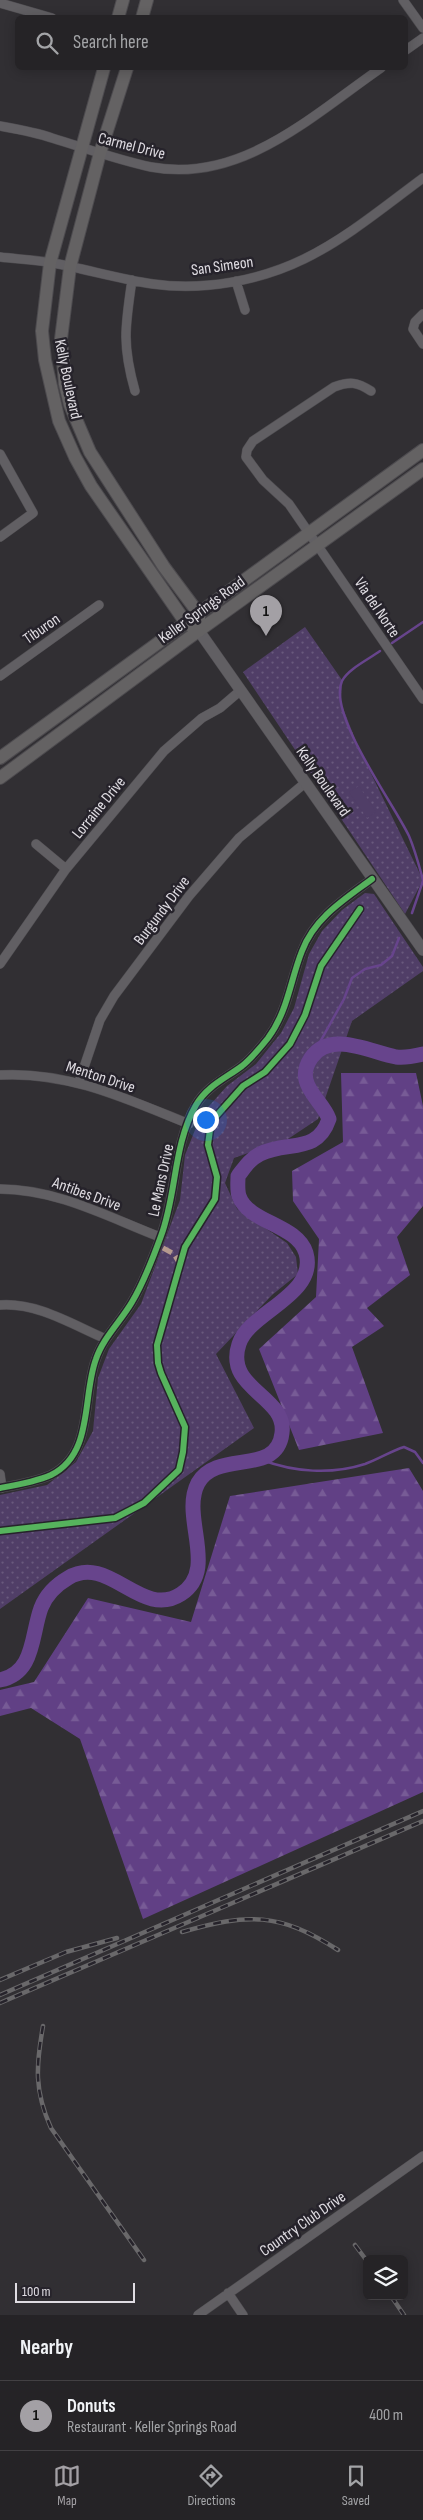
<!DOCTYPE html>
<meta charset="utf-8">
<style>
body{margin:0;font-family:"Sofia Sans Condensed",sans-serif;background:#312f32;color:#f1f3f6}
.controls{position:absolute;right:15px;bottom:15px;display:grid;overflow:hidden;border-radius:8px;box-shadow:0 2px 12px #0003}
.controls button{width:45px;height:45px;display:grid;place-items:center;padding:0;border:0;border-bottom:1px solid #424043;background:#252326;color:#f1f3f6;font:25px sans-serif}
.scale{position:absolute;left:15px;bottom:12px;width:120px;box-sizing:border-box;padding-left:5px;border:2px solid #e0dde3;border-top:0;font-size:14px;line-height:18px;white-space:nowrap;color:#e0dde3;-webkit-text-stroke:4px #26232b;paint-order:stroke}
.you{position:absolute;left:205px;top:1119px;width:18px;height:18px;margin:-12px;border:4px solid #fff;border-radius:50%;background:#1a73e8;box-shadow:0 0 0 8px #1a73e833}
.badge{display:grid;place-items:center;width:32px;height:32px;border-radius:50%;background:#a3a0a5;color:#111;font-size:16px;font-weight:700}
.pin{position:absolute;translate:-50% -41px;filter:drop-shadow(0 1px 2px #0008)}
.pin::after{content:'';position:absolute;top:26px;width:18px;height:15px;background:inherit;clip-path:polygon(0 0,100% 0,50% 100%)}
.list{margin:0;padding:0;list-style:none}
h2{display:flex;justify-content:space-between;align-items:center;height:65px;margin:0;padding:0 20px;font-size:21px}
h2 small{font-size:16px;font-weight:400;color:#a3a4a7}
.list li{display:grid;grid-template-columns:32px 1fr auto;gap:15px;align-items:center;box-sizing:border-box;height:70px;padding:0 20px;border-top:1px solid #424043}
.list b{display:block;font-size:19px;white-space:nowrap}
.list p{margin:0;font-size:16px;white-space:nowrap;color:#a3a4a7}
.list em{font-size:16px;font-style:normal;color:#a3a4a7}
.icon{flex:none;width:28px;height:28px;fill:none;stroke:currentColor;stroke-width:2;stroke-linecap:round;stroke-linejoin:round}
.map{position:relative;flex:none;width:423px;height:2315px;overflow:hidden}
.search{position:absolute;background:#252326;box-shadow:0 2px 12px #0003;left:15px;right:15px;top:15px;height:55px;display:flex;align-items:center;gap:12px;box-sizing:border-box;padding:0 18px;border-radius:8px;color:#a3a4a7;font-size:19px}
.sheet{height:135px;background:#252326}
nav{display:flex;justify-content:space-around;align-items:center;box-sizing:border-box;height:70px;border-top:1px solid #424043;background:#252326;font-size:14px;color:#a3a4a7}
nav a{display:grid;justify-items:center;gap:2px}
nav .on{color:#a3a0a5}
.map>svg:first-child{display:block}
</style>
<div class="map">
<svg width="423" height="2315" viewBox="0 0 423 2315">
<defs>
<pattern id="forest-firs" width="22" height="20" patternUnits="userSpaceOnUse" patternTransform="scale(1.25)"><rect width="22" height="20" fill="#614085"/><path d="M5 1l3.5 6h-7zM16 11l3.5 6h-7z" fill="#775b96"/></pattern>
<pattern id="park-dots" width="8" height="8" patternUnits="userSpaceOnUse" patternTransform="scale(1.25)"><rect width="8" height="8" fill="#503e67"/><path d="M2 2h.1M6 6h.1" fill="none" stroke="#69597d" stroke-width="1.8" stroke-linecap="round"/></pattern>
</defs>
<rect width="100%" height="100%" fill="#312f33"/>
<!-- forest -->
<path fill="url(#forest-firs)" d="M341 1073H416L423 1106V1206L397 1237 410 1275 367 1308 384 1326 352 1347 383 1433 299 1450 259 1349 316 1297 319 1239 293 1201 292 1171 343 1142Z
M409 1468 423 1491V1792L143 1919 80 1739 31 1708 0 1716V1690L34 1682 88 1598 191 1622 230 1496Z"/>
<!-- park -->
<path fill="url(#park-dots)" d="M305 627 342 680 341 703 359 749 423 880 405 914 243 672Z
M365 893 374 894 423 967V971L352 1021 318 1119 288 1139 234 1158 225 1183 237 1209 287 1243 296 1257 298 1274 272 1295 216 1354 254 1428 0 1609V1495L47 1485 76 1462 93 1431 98 1378 109 1349 141 1304 180 1200 185 1155 201 1115 227 1086 256 1064 281 1033 294 1008 309 954 322 931 342 910Z"/>
<!-- garden -->
<path fill="#503e67" d="M359 786 376 812 367 818 349 792Z"/>
<g fill="none" stroke-linecap="round" stroke-linejoin="round">
<!-- stream -->
<path stroke="#67448c" stroke-width="2.5" d="M392 643 423 622
M380 651C369 659 348 669 342 681 327 714 394 804 409 836 415 850 419 865 423 880
M412 913 423 881
M315 1051 344 999 352 978 365 969 381 965 392 956 399 938
M262 1460C294 1472 331 1475 365 1464 379 1459 391 1451 404 1447L415 1452 423 1463"/>
<!-- river -->
<path stroke="#67448c" stroke-width="15" d="M0 1680C35 1673 31 1635 41 1608 46 1595 56 1585 68 1578 109 1553 141 1620 181 1594 219 1569 180 1517 198 1483 217 1449 277 1477 282 1433 287 1396 224 1389 239 1344 249 1312 318 1295 306 1253 297 1224 248 1223 239 1196 237 1190 238 1182 238 1176 245 1167 250 1159 260 1154 287 1140 317 1155 329 1119 324 1105 309 1094 306 1080 304 1072 307 1064 311 1058 330 1030 370 1052 396 1057 404 1058 415 1056 423 1054"/>
<defs>
<path id="minor" d="M403 0 423 28
M0 3 52 18
M406 50 423 38
M0 126C17 129 35 132 52 138 85 148 117 160 151 167 241 184 313 115 381 68
M0 257C17 259 35 260 53 263 86 269 119 279 153 284 203 291 259 281 304 259 347 238 385 206 423 178
M132 280C125 327 122 345 135 391
M236 281 245 310
M423 314 415 322 413 329 423 344
M371 391C357 382 350 381 334 387L253 441 247 450 246 457 263 480 289 504 423 699
M0 454 33 513 0 537
M0 676 99 605
M36 844 66 869
M0 964 66 869 164 751 202 718 220 708 241 690
M0 1075C68 1071 127 1099 189 1124
M79 1082 100 1020 114 996 189 896 239 838 305 783
M0 1189C57 1189 108 1217 160 1237
M0 1305C37 1302 73 1325 106 1339
M0 1474 2 1488
M0 1488C17 1485 35 1482 51 1475 94 1454 82 1396 96 1359 103 1338 121 1321 132 1302 144 1282 153 1258 161 1236 177 1193 173 1145 196 1105 207 1086 226 1078 242 1066 252 1058 260 1048 268 1038 288 1011 290 981 302 951 315 917 345 899 372 879
M228 2293 243 2315
M198 2315 423 2156"/>
<path id="tertiary" d="M199 631 423 950"/>
<path id="secondary" d="M118 18 123 0
M142 18 147 0
M104 68 50 263 42 331 45 360 59 421 75 457 91 486 186 623 199 631
M127 68 100 153 70 267 61 339 65 384 70 405 90 452 164 567 199 614V631
M0 758 423 450
M0 778 186 640 423 469"/>
</defs>
<!-- minor casing -->
<use href="#minor" stroke="#4d4b4f" stroke-width="10"/>
<!-- tertiary casing -->
<use href="#tertiary" stroke="#4d4b4f" stroke-width="12"/>
<!-- secondary casing -->
<use href="#secondary" stroke="#4d4b4f" stroke-width="14"/>
<!-- minor -->
<use href="#minor" stroke="#615f63" stroke-width="9"/>
<!-- tertiary -->
<use href="#tertiary" stroke="#615f63" stroke-width="11"/>
<!-- secondary -->
<use href="#secondary" stroke="#646263" stroke-width="12"/>
<defs>
<path id="rail" d="M182 1932C248 1913 279 1912 338 1950
M0 1980 66 1952 117 1938
M0 1995 423 1811
M0 2003 423 1821
M43 2026C36 2066 34 2090 51 2128L144 2260
M355 2245 367 2261
M391 2296 404 2315"/>
</defs>
<!-- rail casing -->
<use href="#rail" stroke="#69686a" stroke-width="4.5"/>
<!-- rail -->
<use href="#rail" stroke="#26232b" stroke-width="2.5" stroke-dasharray="8" stroke-linecap="butt"/>
<!-- quiet -->
<path stroke="#b69a8f" stroke-width="5" stroke-dasharray="10 5" stroke-linecap="butt" d="M163 1248 174 1254 180 1264"/>
<defs>
<path id="cycleway" d="M0 1488C17 1485 35 1482 51 1475 94 1454 82 1396 96 1359 103 1338 121 1321 132 1302 144 1282 153 1258 161 1236 177 1193 173 1145 196 1105 207 1086 226 1078 242 1066 252 1058 260 1048 268 1038 288 1011 290 981 302 951 315 917 345 899 372 879
M0 1531 115 1518 144 1503 179 1470 183 1452 185 1427 161 1373 158 1363 157 1345 185 1247 215 1199 217 1177 208 1145 211 1122 243 1086 265 1072 290 1044 305 1015 321 966 360 909"/>
</defs>
<!-- cycleway casing -->
<use href="#cycleway" stroke="#26232b" stroke-width="9"/>
<!-- cycleway -->
<use href="#cycleway" stroke="#56b35d" stroke-width="6"/>
</g>
<g text-anchor="middle" stroke-width="5" stroke-linejoin="round" paint-order="stroke">
<!-- street labels -->
<g font-size="16" fill="#e0dde3" stroke="#26232b">
<text transform="translate(132 145) rotate(14)" y="6">Carmel Drive</text>
<text transform="translate(222 265) rotate(-8)" y="6">San Simeon</text>
<text transform="translate(69 379) rotate(78)" y="6">Kelly Boulevard</text>
<text transform="translate(378 607) rotate(56)" y="6">Via del Norte</text>
<text transform="translate(201 609) rotate(-36)" y="6">Keller Springs Road</text>
<text transform="translate(41 628) rotate(-35)" y="6">Tiburon</text>
<text transform="translate(324 781) rotate(55)" y="6">Kelly Boulevard</text>
<text transform="translate(98 807) rotate(-51)" y="6">Lorraine Drive</text>
<text transform="translate(161 910) rotate(-53)" y="6">Burgundy Drive</text>
<text transform="translate(101 1076) rotate(18)" y="6">Menton Drive</text>
<text transform="translate(160 1180) rotate(-78)" y="6">Le Mans Drive</text>
<text transform="translate(87 1193) rotate(20)" y="6">Antibes Drive</text>
<text transform="translate(302 2223) rotate(-35)" y="6">Country Club Drive</text>
</g>
</g>
</svg>
<div class="controls">
<button><svg class="icon" aria-label="layers" viewBox="0 0 24 24"><path d="M12 4l9 5-9 5-9-5zM3 14l9 5 9-5"/></svg></button>
</div>
<div class="scale">100 m</div>
<div class="you"></div>
<div class="pin badge" style="left:266px;top:636px">1</div>
<div class="search"><svg class="icon" aria-label="search" viewBox="0 0 24 24"><circle cx="10" cy="10" r="6"/><path d="M15 15l6 6"/></svg>Search here</div>
</div>
<section class="sheet">
<h2>Nearby<small></small></h2>
<ul class="list">
<li><span class="badge">1</span><div><b>Donuts</b><p>Restaurant · Keller Springs Road</p></div><em>400 m</em></li>
</ul>
</section>
<nav>
<a class="on"><svg class="icon" aria-label="map" viewBox="0 0 24 24"><path d="M3 6l6-2 6 2 6-2v14l-6 2-6-2-6 2zM9 4v14M15 6v14"/></svg>Map</a>
<a><svg class="icon" aria-label="directions" viewBox="0 0 24 24"><path d="M12 3l9 9-9 9-9-9zM9 14v-3h6M13 9l2 2-2 2"/></svg>Directions</a>
<a><svg class="icon" aria-label="saved" viewBox="0 0 24 24"><path d="M7 4h10v16l-5-4-5 4z"/></svg>Saved</a>
</nav>
